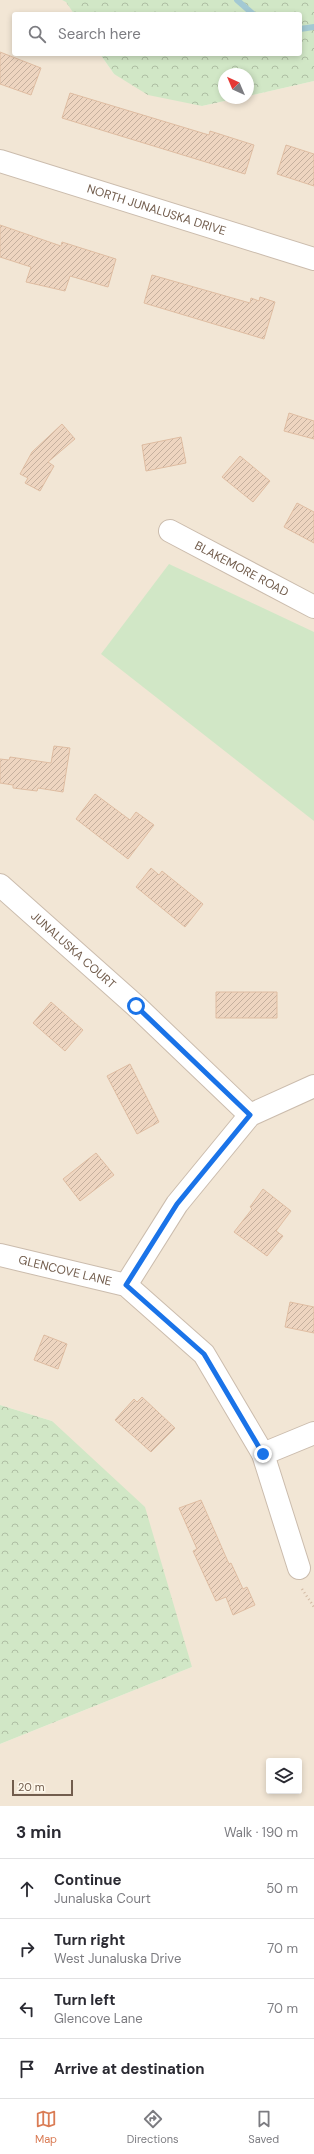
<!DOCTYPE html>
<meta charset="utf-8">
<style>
body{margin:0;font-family:"DM Sans",sans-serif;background:#f7f7f7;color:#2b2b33}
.controls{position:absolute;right:12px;bottom:12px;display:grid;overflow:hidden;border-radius:4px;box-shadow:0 2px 6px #0003}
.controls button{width:36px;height:36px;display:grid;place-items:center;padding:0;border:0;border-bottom:1px solid #e1e1e2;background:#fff;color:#2b2b33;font:20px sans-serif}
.compass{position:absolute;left:218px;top:68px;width:36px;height:36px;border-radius:50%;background:#fff;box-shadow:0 2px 6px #0003;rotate:316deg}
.scale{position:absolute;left:12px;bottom:10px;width:61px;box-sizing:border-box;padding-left:4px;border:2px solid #725d4d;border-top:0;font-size:11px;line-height:14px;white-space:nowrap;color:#725d4d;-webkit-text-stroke:3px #fef8ec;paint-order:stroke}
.stop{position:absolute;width:12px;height:12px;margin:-9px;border:3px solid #1a73e8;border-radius:50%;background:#fff}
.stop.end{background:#1a73e8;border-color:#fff;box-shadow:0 1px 4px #0008}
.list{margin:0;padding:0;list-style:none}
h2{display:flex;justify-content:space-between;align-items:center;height:52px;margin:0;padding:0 16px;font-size:17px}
h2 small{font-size:13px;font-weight:400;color:#7c7c81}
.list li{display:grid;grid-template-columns:26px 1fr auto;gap:12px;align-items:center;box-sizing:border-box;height:60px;padding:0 16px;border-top:1px solid #e1e1e2}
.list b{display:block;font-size:15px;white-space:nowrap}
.list p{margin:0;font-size:13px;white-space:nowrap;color:#7c7c81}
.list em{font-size:13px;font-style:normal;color:#7c7c81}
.icon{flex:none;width:22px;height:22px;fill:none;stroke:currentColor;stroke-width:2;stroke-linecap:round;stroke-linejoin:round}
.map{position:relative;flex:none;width:314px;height:1806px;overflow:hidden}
.search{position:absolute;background:#fff;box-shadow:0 2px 6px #0003;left:12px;right:12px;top:12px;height:44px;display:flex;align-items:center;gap:10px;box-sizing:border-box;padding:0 14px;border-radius:4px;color:#7c7c81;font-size:15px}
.sheet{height:292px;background:#fff}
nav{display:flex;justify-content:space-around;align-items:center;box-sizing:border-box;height:56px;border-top:1px solid #e1e1e2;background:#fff;font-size:11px;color:#7c7c81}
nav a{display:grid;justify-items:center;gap:2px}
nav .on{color:#da7c55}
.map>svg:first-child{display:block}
</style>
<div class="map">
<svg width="314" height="1806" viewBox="0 0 314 1806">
<defs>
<pattern id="forest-crowns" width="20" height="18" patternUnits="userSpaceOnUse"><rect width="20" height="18" fill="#d1e7c6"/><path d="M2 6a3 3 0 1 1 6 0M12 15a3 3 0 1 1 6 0" fill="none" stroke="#aebea3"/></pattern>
<pattern id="building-hatch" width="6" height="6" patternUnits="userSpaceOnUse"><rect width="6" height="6" fill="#eed5c0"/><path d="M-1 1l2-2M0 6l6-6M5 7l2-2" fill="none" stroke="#c5b09e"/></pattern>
</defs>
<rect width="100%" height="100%" fill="#faf4e6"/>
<!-- residential -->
<path fill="#f2e6d5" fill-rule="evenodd" d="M0 0H62L66 1 74 14H14V54H100L114 74 202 106 238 98H248V96L314 81V1806H0V1744L192 1667 52 1421 0 1405ZM269 1761H299V1791H269Z"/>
<!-- green -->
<path fill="#d1e7c6" d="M169 564 314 632V821L101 654Z"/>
<!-- forest -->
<path fill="url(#forest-crowns)" d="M62 0H314V81L248 96V74H224V98H238L202 106 148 95 114 74 100 54H300V14H74L66 2Z
M0 1405 52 1421 145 1507 192 1667 0 1744Z"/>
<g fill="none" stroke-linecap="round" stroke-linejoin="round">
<!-- stream -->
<path stroke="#a3c9d3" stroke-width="6" d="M237 0 253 14
M300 29 314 27"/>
</g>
<!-- building -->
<path fill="url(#building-hatch)" stroke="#dfbda2" d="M0 52 41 68 31 95 0 84Z
M70 93 209 135 210 131 254 145 245 174 62 118Z
M286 145 314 154V186L277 174Z
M0 225 61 246 62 242 116 259 108 287 70 276 65 291 26 282 31 267 0 257Z
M152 275 250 303 251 298 259 301 260 297 275 302 264 339 144 303Z
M289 413 314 421V439L284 431Z
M62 424 75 439 48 462 54 466 40 491 25 483 28 478 20 474 32 452Z
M181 437 186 463 146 471 142 445Z
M240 456 270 481 253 502 222 477Z
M297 503 314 512V543L284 527Z
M54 746 70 748 63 792 38 788 37 791 13 788V785L0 783V759L9 760 10 757 51 763Z
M95 794 130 820 136 812 154 825 128 859 76 819Z
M151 868 159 875 162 871 203 904 185 927 136 887Z
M216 992H277V1018H216Z
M51 1002 83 1030 65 1051 33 1023Z
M130 1064 159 1122 137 1134 107 1076Z
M96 1153 114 1175 80 1201 63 1179Z
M263 1189 291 1211 276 1231 283 1236 267 1256 234 1232 252 1209 250 1207Z
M290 1302 314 1307V1333L285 1327Z
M44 1335 67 1344 58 1369 34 1360Z
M142 1397 175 1428 151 1452 115 1420 134 1399 137 1402Z
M201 1500 229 1564 231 1563 243 1589 247 1587 255 1605 233 1615 226 1597 216 1601 193 1551 197 1549 179 1508Z"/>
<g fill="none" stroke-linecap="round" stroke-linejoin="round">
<defs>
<g id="minor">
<path id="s1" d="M0 161 314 259"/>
<path id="s2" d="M170 531 314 607"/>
<path id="s3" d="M0 885 136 1006 250 1115"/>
<path id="s4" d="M0 1255 126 1285 204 1354 263 1454 299 1568"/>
<path d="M126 1285 177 1204 250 1115 314 1086"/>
<path d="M263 1454 314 1433"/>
</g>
</defs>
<!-- minor casing -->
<use href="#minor" stroke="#cbbcad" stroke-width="24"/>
<!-- path -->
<path stroke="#d2b9a3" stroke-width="2.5" stroke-dasharray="1 3" stroke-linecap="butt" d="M302 1589 314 1607"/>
<!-- minor -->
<use href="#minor" stroke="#fff" stroke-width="22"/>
</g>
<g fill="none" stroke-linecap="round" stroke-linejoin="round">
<!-- route -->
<path stroke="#1a73e8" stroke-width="5" d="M136 1006 250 1115 177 1204 126 1285 204 1354 263 1454"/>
</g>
<g text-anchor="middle" stroke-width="4" stroke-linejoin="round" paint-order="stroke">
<!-- street labels -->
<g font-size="12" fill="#725d4d" stroke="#fef8ec">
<text dy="4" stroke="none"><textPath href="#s1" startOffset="164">NORTH JUNALUSKA DRIVE</textPath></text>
<text dy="4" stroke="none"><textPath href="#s2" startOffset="81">BLAKEMORE ROAD</textPath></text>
<text dy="4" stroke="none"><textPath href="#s3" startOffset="98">JUNALUSKA COURT</textPath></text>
<text dy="4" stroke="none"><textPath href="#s4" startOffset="67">GLENCOVE LANE</textPath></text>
</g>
</g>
</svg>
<div class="controls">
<button><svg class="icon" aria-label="layers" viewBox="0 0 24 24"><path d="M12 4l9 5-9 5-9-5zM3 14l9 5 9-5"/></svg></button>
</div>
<svg class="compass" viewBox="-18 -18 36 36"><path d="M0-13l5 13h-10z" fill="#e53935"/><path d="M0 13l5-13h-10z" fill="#7c7c81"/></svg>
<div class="scale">20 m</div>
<div class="stop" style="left:136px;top:1006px"></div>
<div class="stop end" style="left:263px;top:1454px"></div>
<div class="search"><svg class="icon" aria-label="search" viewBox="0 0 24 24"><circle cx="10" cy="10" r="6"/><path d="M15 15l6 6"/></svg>Search here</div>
</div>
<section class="sheet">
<h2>3 min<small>Walk · 190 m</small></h2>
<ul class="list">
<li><svg class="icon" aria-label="ahead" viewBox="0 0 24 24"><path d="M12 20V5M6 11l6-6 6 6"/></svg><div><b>Continue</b><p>Junaluska Court</p></div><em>50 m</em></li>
<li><svg class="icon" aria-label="right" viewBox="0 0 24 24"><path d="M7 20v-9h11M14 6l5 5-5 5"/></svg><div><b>Turn right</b><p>West Junaluska Drive</p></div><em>70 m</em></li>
<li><svg class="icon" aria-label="left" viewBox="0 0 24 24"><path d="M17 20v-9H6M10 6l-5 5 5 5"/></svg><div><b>Turn left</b><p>Glencove Lane</p></div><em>70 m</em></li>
<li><svg class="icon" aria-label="arrive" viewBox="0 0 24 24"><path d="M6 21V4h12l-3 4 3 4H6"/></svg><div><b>Arrive at destination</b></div></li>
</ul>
</section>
<nav>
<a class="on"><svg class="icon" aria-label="map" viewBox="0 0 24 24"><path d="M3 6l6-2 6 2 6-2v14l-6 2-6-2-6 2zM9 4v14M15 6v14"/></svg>Map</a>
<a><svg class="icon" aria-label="directions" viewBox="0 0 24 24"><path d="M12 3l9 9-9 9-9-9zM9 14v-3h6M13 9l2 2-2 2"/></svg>Directions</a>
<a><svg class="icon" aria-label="saved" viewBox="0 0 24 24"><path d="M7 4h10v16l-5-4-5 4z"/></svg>Saved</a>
</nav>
